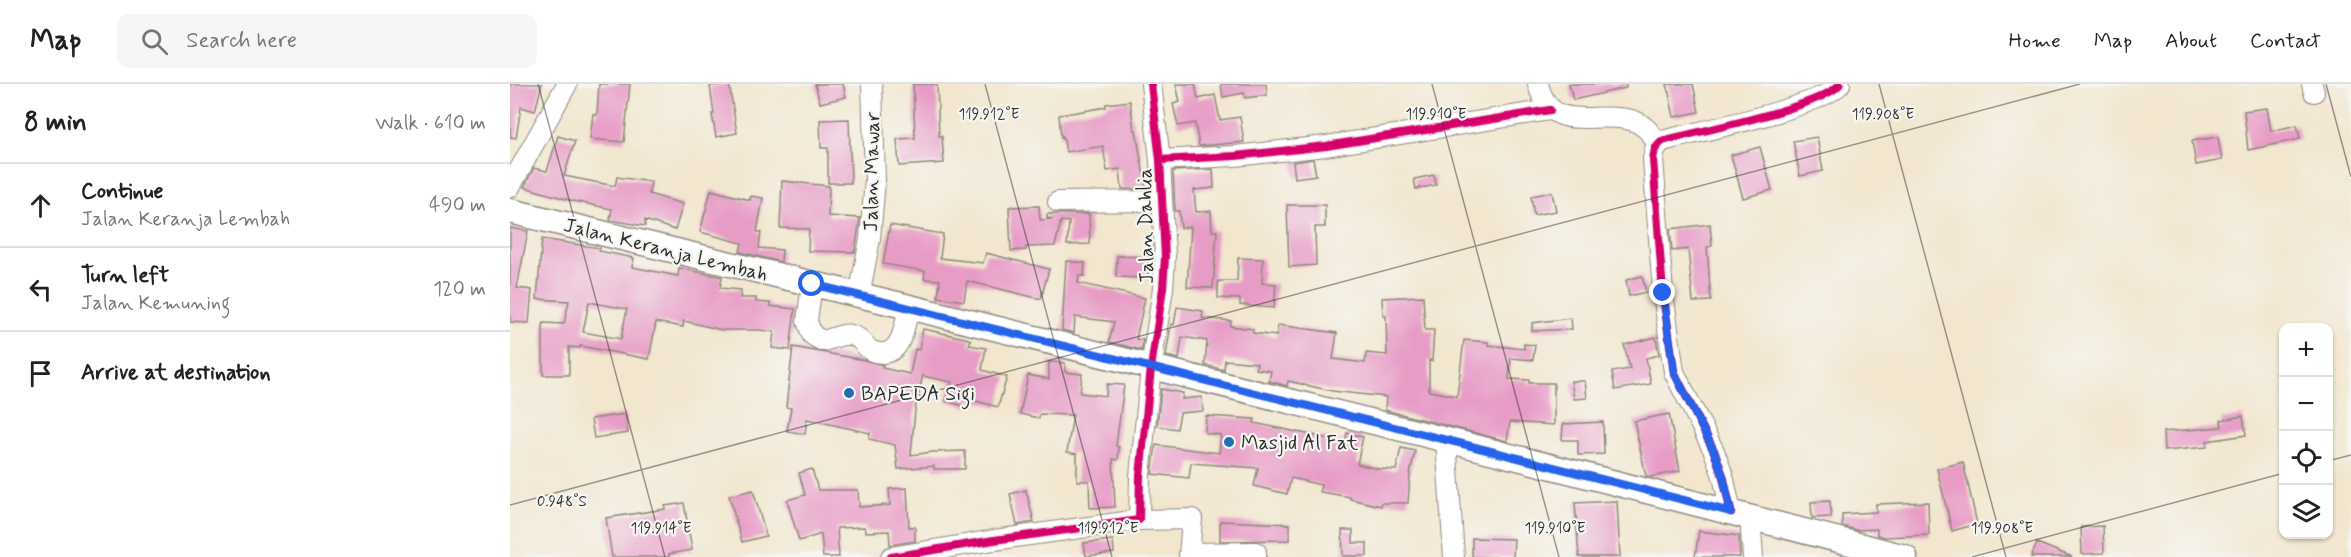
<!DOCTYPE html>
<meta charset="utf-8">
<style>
body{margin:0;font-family:Mynerve,sans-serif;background:#f6f6f6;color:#222}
.controls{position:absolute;right:18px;bottom:18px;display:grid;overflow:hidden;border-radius:12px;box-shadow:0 2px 4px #0004}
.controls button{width:54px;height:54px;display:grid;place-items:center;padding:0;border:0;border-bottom:2px solid #e0e0e0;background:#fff;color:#222;font:30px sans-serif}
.stop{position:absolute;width:18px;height:18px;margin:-14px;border:4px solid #2563eb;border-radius:50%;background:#fff}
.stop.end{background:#2563eb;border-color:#fff;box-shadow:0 2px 6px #0008}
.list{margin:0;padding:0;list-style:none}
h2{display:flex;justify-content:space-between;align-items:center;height:78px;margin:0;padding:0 24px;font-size:26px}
h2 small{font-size:20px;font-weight:400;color:#767676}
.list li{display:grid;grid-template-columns:39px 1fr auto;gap:18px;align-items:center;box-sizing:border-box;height:84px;padding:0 24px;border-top:2px solid #e0e0e0}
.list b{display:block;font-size:22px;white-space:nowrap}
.list p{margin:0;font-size:20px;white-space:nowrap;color:#767676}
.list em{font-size:20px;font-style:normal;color:#767676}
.icon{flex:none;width:33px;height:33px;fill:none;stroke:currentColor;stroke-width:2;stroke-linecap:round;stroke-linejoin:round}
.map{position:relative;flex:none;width:1841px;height:473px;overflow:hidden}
header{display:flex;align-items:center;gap:36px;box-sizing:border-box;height:84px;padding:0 30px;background:#fff;border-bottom:2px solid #e0e0e0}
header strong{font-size:28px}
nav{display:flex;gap:33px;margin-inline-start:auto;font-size:21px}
.search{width:420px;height:54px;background:#f6f6f6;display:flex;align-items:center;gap:15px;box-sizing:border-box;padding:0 21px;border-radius:12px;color:#767676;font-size:22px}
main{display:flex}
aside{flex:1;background:#fff}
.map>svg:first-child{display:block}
</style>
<header>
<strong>Map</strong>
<div class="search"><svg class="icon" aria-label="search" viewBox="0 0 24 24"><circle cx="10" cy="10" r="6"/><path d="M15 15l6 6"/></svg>Search here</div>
<nav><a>Home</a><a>Map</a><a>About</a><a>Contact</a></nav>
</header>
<main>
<aside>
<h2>8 min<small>Walk · 610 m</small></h2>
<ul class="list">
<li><svg class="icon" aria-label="ahead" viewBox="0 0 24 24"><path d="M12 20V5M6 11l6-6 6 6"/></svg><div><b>Continue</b><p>Jalan Keranja Lembah</p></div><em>490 m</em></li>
<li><svg class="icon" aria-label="left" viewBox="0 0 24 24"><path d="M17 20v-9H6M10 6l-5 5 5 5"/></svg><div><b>Turn left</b><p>Jalan Kemuning</p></div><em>120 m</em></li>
<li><svg class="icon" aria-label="arrive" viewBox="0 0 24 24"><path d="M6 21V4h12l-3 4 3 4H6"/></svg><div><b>Arrive at destination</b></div></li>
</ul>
</aside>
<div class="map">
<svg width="1841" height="473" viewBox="0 0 1841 473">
<rect width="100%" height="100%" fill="#f6f6f2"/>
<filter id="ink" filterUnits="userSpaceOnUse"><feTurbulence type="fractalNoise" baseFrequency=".0167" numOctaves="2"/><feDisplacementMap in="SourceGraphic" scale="12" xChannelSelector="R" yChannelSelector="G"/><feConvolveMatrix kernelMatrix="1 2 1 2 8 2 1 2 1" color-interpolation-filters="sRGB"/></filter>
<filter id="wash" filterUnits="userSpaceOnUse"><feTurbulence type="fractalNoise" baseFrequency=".008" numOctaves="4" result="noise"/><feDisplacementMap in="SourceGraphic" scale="24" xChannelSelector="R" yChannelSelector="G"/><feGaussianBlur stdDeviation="1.35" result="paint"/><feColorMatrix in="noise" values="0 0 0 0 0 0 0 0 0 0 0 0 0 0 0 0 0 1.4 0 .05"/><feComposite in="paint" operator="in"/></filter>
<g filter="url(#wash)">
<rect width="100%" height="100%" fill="#f2e6cf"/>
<g id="blocks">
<!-- building -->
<path fill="#e79cc6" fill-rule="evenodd" d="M0 0H32L25 27 11 23 6 54 0 53Z
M89 0H120L114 58 80 55 83 30 87 31Z
M219 0 227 49 206 53 202 30H204L200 2Z
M305 0H333L336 13 310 19Z
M403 0H427L429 52H432L434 79 389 82 387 55 405 54Z
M666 0H685L688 15 705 11 710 36 730 33 734 58 689 62 685 39 668 42 663 20 670 18Z
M711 0H756L757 11 735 14 734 9 713 13Z
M1059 0H1116V4L1063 16Z
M1157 0H1183L1189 28 1164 33Z
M620 17 624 46H626L636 105H612L610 85 597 87 593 62 556 68 553 52 551 53 549 31 596 23V20Z
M1757 24 1761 47 1787 41 1790 55 1738 66 1734 27Z
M339 35 341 99H318V64H311L310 36Z
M48 52 65 57 54 92 105 102 107 93 141 98 139 110 173 120 165 146 135 136V142L100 136 102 125 63 117 14 103 24 84 37 87Z
M1307 53 1313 87 1290 92 1283 57Z
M1708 53 1712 76 1686 81 1682 57Z
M1250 63 1262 106 1233 114 1221 71Z
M803 75 806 91 785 94 783 78Z
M703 85 704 104 684 106 686 128 701 127 702 147H707L703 204 677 203 681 143 671 144 669 127H665L663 87Z
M924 91 926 101 906 105 904 95Z
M272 97 319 102 318 132 350 134 345 168 298 167 299 145 270 144Z
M201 106 240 116 241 112 253 114 247 148H251L249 164 272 166 271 178 230 168 232 159 190 148Z
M1042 108 1046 127 1024 131 1021 112Z
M777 121H815V143H805L806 181 779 183Z
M529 122 530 136 543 135 537 134V130H579L580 160 557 161 559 138 551 137 545 162 516 163V166L501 167 499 123Z
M1200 140 1202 162 1197 163 1201 217 1183 218 1178 165 1162 167 1160 145Z
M380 141 433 150 430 174 473 179 476 169 539 185 531 215 457 197 454 217 428 213 430 196 414 195 415 187 373 180Z
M0 144 18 147 7 204 22 206 19 239 0 238Z
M32 155 90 164 89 167 124 174 122 183 168 192 169 184 212 193 210 204 231 206 230 214H246V218L260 219V222L285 225 280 266 262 264 264 248 250 246H212L174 237 173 243 146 238 139 275 70 262V264L59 263V291H33V239L54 240 59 217 27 215ZM79 218 117 225 111 255 73 248Z
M607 172 638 173V194L606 193Z
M728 174 753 175 752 199 766 200 764 224 730 221V215L708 214V197H727Z
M556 177 575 179 574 192H569L568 199 635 214 626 255 633 256 632 266 599 258 604 238 565 233 564 249 552 246Z
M1132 192 1136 208 1119 212 1116 196Z
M913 212 915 246H924L922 277 919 276V307L947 312 954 256 978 258V261L1014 265V260L1025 261 1023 276 1001 274 999 295 1019 296V299H1044V341L1000 338 997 357 875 326 876 313 822 307 778 297 777 302 759 297 761 287 746 285 747 279 715 276 714 286 695 281 697 257 672 253 669 275 656 272 661 240 664 241 667 223 693 227 692 234 721 237 720 242 743 245V249L766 252 768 241 827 249 823 275 855 279 856 269 877 271 876 232H873L872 214Z
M1061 234 1062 245 1022 247V239Z
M413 245 455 254 461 256 459 261 476 264 472 286 497 293 488 323 459 315 457 323 436 317 442 298 413 292 412 295 405 326 401 371 423 368 455 367V385H424V382L388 385 385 361 359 355 360 349 297 335 295 350 277 347 281 324 276 323 283 263 354 276 373 281 372 284 400 290 405 265 409 266Z
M1146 253 1149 271 1136 274 1141 300 1105 306 1102 288 1120 285 1114 261Z
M539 278 555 279V288L572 290 570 309 596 312 597 300 614 301 606 362 609 363 608 376 603 375 605 423 580 424 579 397H567V370L557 368 563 331 530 330 529 334 510 330 518 291 539 295Z
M1061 297H1075L1077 314 1064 315Z
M651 305 673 309 672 315 692 313 693 327 670 329 667 345 647 342Z
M115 330 118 349 84 354 81 335Z
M1159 330 1170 387 1141 393 1136 392 1124 337Z
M696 332 745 335 744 339 835 358 837 349 853 353 847 380 869 385 886 386 891 364 905 367 900 390 898 419H871V422L840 415V413L810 408 811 401 781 394 777 410 744 402 748 384 681 379 679 394 642 390 646 361 709 369 711 351 695 349Z
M1733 332 1736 351 1697 357V363L1654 367 1653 348 1712 343 1711 336Z
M1093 338 1094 370 1068 371V356H1052L1053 340Z
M1453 378 1467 440 1442 447 1427 385Z
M302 385 308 406H348L349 423 380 421 379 405 397 404 399 443H405V457L380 461 379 447 356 448 355 443 327 444 329 473H313L311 450 289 457 277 416 295 411 289 389Z
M243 406 256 452 232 458 219 412Z
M516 406 524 438 507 441 500 410Z
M1107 417 1110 473H1069L1065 419Z
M1320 417 1321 433 1302 434 1301 418Z
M1418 418 1419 451 1375 453 1367 451V445L1346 446 1332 442V430L1366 428V420Z
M174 419 182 466 159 470V473H102L96 434 155 425V422Z
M710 437 780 440V456L710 457Z
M1593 442 1594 469 1572 470 1571 443Z
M832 446H843V459H857V472H833Z
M1189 447 1229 452 1230 473H1185Z
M962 454 1004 455 1003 473H962Z
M603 456 604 469 576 472 574 459Z
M1527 459 1562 473H1521Z"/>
</g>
</g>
<g filter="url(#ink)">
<use href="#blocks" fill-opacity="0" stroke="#8e887d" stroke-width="1.5"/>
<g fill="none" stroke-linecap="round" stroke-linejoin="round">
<defs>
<path id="minor" d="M1028 0C1041 52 1083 26 1121 36 1133 39 1142 50 1148 60
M1802 0 1804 8
M650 76 725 72 816 62 1040 26
M0 103 57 0
M548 118 651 117
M302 200 297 237 302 251 313 257C323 255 331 249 341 251 351 253 352 259 359 265 362 268 369 269 373 269 393 268 395 238 399 223
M349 212 360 155 365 96 362 0
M936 356 944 473
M1221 428 1213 392 1204 367 1164 288 1153 209 1143 75 1145 65 1152 57C1186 48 1312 23 1330 0
M1240 432 1243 473
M629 436 682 435 679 473
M679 469 746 468V473
M381 473 484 456 629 436 630 392 641 284 653 204 655 173 650 76 641 0"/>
<path id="major" d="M0 127 399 223 957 361 1395 473"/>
</defs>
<!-- minor casing -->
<use href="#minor" stroke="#8e887d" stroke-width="22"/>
<!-- major casing -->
<use href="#major" stroke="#8e887d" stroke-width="27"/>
<!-- minor -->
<use href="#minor" stroke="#fff" stroke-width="20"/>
<!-- major -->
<use href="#major" stroke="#fff" stroke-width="24"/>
<defs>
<path id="cycleway" d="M650 76 725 72 816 62 1040 26
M1221 428 1213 392 1204 367 1164 288 1153 209 1143 75 1145 65 1152 57C1186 48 1312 23 1330 0
M381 473 484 456 629 436 630 392 641 284 653 204 655 173 650 76 641 0"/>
</defs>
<!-- cycleway casing -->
<use href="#cycleway" stroke="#f6f6f2" stroke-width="11"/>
<!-- cycleway -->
<use href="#cycleway" stroke="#d6006c" stroke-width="8"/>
</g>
</g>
<g fill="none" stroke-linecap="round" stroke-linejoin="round" filter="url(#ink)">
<!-- route -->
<path stroke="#2563eb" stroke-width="8" d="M302 200 957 361 1221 428 1213 392 1204 367 1164 288 1153 209"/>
</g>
<!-- ticks -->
<path fill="none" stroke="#2b2b2b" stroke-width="1.5" stroke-opacity="0.45" d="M28 0 155 473M475 0 602 473M922 0 1049 473M1369 0 1496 473M1816 0 1841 93M1818 377 1841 371M0 421 1570 0M1462 473 1774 389"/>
<!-- markers -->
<g fill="#1f6fb2" stroke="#f6f6f2" stroke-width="2">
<circle cx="339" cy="309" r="6"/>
<circle cx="719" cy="358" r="6"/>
</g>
<g text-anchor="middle" stroke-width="4.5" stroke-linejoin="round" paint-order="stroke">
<!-- street labels -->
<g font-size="20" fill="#2b2b2b" stroke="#f6f6f2">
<text transform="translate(361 88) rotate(-89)" y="7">Jalan Mawar</text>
<text transform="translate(635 142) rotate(-91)" y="7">Jalan Dahlia</text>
<text transform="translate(156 165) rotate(14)" y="7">Jalan Keranja Lembah</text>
</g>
<!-- poi labels -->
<g font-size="20" fill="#2b2b2b" stroke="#f6f6f2" text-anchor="start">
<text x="351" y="316">BAPEDA Sigi</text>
<text x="731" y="365">Masjid Al Fat</text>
</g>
</g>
<g font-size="15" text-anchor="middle" fill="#2b2b2b" stroke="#f6f6f2" stroke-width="4.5" stroke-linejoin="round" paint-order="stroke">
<text x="479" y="35">119.912°E</text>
<text x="926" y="35">119.910°E</text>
<text x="1373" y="35">119.908°E</text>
<text x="52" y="422">0.948°S</text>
<text x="151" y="449">119.914°E</text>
<text x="598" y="449">119.912°E</text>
<text x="1045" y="449">119.910°E</text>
<text x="1492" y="449">119.908°E</text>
</g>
</svg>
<div class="controls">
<button>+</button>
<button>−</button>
<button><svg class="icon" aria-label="locate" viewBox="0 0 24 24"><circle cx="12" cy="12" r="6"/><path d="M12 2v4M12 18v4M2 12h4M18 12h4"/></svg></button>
<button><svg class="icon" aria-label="layers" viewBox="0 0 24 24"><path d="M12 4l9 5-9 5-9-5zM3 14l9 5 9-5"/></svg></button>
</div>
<div class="stop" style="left:302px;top:200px"></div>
<div class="stop end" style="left:1153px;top:209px"></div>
</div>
</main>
